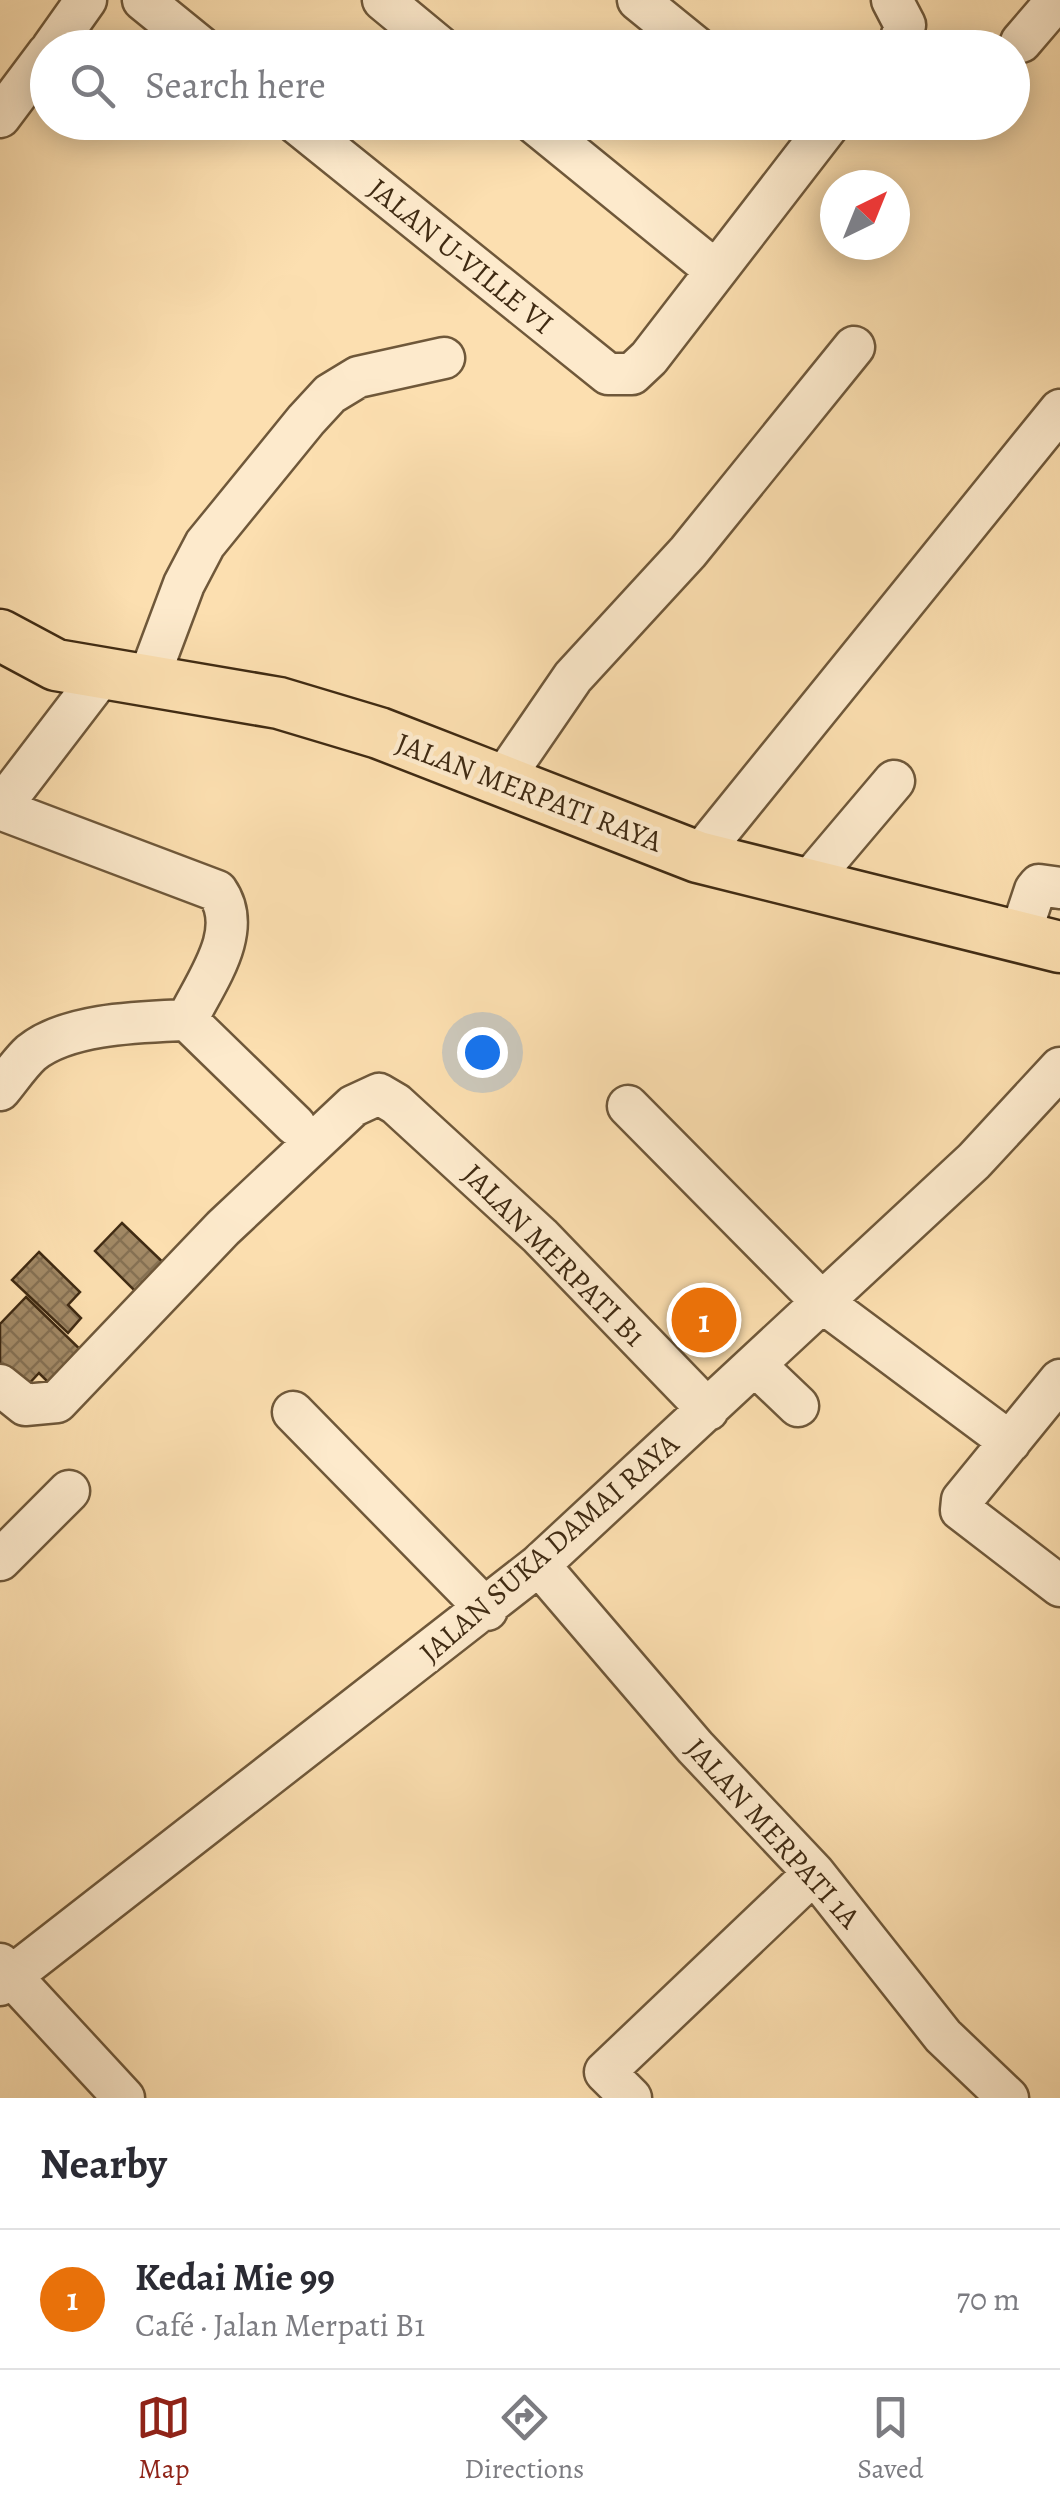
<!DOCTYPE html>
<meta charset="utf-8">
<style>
body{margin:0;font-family:Alegreya,serif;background:#f7f7f7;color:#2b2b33}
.compass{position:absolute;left:820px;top:170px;width:90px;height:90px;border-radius:50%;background:#fff;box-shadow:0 5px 25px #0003;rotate:43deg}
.you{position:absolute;left:482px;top:1052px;width:35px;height:35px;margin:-25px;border:8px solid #fff;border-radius:50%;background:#1a73e8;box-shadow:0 0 0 15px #1a73e833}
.badge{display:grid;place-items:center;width:65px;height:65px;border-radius:50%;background:#8f2418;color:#fff;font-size:32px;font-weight:700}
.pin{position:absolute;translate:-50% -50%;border:5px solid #fff;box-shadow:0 2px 10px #0006}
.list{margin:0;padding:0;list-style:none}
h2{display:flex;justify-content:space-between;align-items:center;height:130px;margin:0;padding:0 40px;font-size:42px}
h2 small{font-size:32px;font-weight:400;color:#7c7c81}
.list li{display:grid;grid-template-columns:65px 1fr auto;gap:30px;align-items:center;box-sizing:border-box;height:140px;padding:0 40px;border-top:2px solid #e1e1e2}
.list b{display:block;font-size:38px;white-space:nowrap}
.list p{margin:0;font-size:32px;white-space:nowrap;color:#7c7c81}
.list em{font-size:32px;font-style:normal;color:#7c7c81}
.icon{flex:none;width:55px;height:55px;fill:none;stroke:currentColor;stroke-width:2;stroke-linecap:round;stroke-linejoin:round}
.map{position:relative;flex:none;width:1060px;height:2098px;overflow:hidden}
.search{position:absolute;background:#fff;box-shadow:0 5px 25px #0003;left:30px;right:30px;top:30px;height:110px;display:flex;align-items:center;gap:25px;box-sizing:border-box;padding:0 35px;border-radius:55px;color:#7c7c81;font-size:38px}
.sheet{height:270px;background:#fff}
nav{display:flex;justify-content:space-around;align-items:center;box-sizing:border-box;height:140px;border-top:2px solid #e1e1e2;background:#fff;font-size:28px;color:#7c7c81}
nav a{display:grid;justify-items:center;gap:5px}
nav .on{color:#8f2418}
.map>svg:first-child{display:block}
</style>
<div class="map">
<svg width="1060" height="2098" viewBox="0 0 1060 2098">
<defs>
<pattern id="building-cross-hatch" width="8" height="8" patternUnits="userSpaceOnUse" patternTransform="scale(2.5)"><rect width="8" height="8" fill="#a28965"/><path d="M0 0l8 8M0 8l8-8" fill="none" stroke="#857052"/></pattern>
</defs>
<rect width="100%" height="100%" fill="#fcdfb0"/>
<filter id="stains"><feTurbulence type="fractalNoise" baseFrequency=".002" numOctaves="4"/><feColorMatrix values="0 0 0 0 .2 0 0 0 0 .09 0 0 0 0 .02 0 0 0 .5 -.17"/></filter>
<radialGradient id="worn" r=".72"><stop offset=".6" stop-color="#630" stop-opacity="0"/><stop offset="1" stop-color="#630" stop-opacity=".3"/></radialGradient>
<!-- building -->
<path fill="url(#building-cross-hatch)" stroke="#402b13" stroke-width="2.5" d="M122 1223 169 1268 141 1297 95 1251Z
M39 1252 80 1292 68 1305 81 1318 68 1333 12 1280Z
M26 1297 87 1356 55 1389 39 1373 24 1389 0 1366V1324Z"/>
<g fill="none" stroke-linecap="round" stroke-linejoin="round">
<defs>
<path id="minor" d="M143 0 202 48
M383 0 441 48
M638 0 697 48
M892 0 905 25 898 48
M1021 42 1057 0
M52 48 86 0
M0 117 48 53
M295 122 608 374H632L649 358 831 122
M533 122 716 271
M148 680 184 584 205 544 306 420 330 394 358 377 444 358
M501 782 573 677 688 552 854 347
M0 808 104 672
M0 809 217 891C245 931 206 981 187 1020
M698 857 1060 410
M805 886 894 781
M1019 938 1035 890 1039 885 1060 888
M0 1090C10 1078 20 1063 31 1053 68 1023 141 1022 187 1020L295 1125
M628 1106 822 1302 1010 1442
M755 1365 798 1406
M1060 1380 962 1500 961 1510 1060 1586
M0 1385 25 1405 57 1402 223 1228 353 1106 379 1094 396 1104 540 1236 708 1410
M293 1412 487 1610
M0 1560 69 1491
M539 1565 695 1747 814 1873 943 2036 1008 2098
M0 1964 124 2098
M0 1985 539 1565 974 1161 1060 1068
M631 2098 605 2072 814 1873"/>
<path id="major" d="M0 635 56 665 279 703 379 733 698 857 1060 947"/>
</defs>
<!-- minor casing -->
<use href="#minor" stroke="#6f583a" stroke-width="45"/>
<!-- major casing -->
<use href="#major" stroke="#402b13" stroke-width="55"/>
<!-- minor -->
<use href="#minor" stroke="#fdeacc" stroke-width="40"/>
<!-- major -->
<use href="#major" stroke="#fcdfb0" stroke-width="50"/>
</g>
<g text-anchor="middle" stroke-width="9" stroke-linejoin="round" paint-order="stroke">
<!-- street labels -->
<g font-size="30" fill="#402b13" stroke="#fdeacc">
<text transform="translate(461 256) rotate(39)" y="10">JALAN U-VILLE VI</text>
<text transform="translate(529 792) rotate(21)" y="10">JALAN MERPATI RAYA</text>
<text transform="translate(554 1255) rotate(45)" y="10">JALAN MERPATI B1</text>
<text transform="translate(549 1548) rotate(-41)" y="10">JALAN SUKA DAMAI RAYA</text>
<text transform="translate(773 1833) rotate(48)" y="10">JALAN MERPATI 1A</text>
</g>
</g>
<rect width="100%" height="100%" filter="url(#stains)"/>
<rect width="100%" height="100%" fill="url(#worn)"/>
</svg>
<svg class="compass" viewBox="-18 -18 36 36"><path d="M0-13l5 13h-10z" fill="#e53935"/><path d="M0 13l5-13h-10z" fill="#7c7c81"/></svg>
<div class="you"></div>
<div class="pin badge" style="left:704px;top:1320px;background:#e8710a">1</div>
<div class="search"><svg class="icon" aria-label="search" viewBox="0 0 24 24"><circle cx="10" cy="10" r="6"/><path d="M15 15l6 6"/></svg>Search here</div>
</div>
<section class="sheet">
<h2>Nearby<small></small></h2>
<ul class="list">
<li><span class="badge" style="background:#e8710a">1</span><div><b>Kedai Mie 99</b><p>Café · Jalan Merpati B1</p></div><em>70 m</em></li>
</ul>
</section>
<nav>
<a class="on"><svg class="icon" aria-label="map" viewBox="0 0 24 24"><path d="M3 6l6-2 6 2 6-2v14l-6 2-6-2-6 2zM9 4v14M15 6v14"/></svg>Map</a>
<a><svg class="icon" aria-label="directions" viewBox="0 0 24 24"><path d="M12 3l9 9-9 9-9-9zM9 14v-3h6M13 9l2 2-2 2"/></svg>Directions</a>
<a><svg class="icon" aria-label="saved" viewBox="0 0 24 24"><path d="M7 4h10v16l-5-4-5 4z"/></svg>Saved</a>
</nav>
